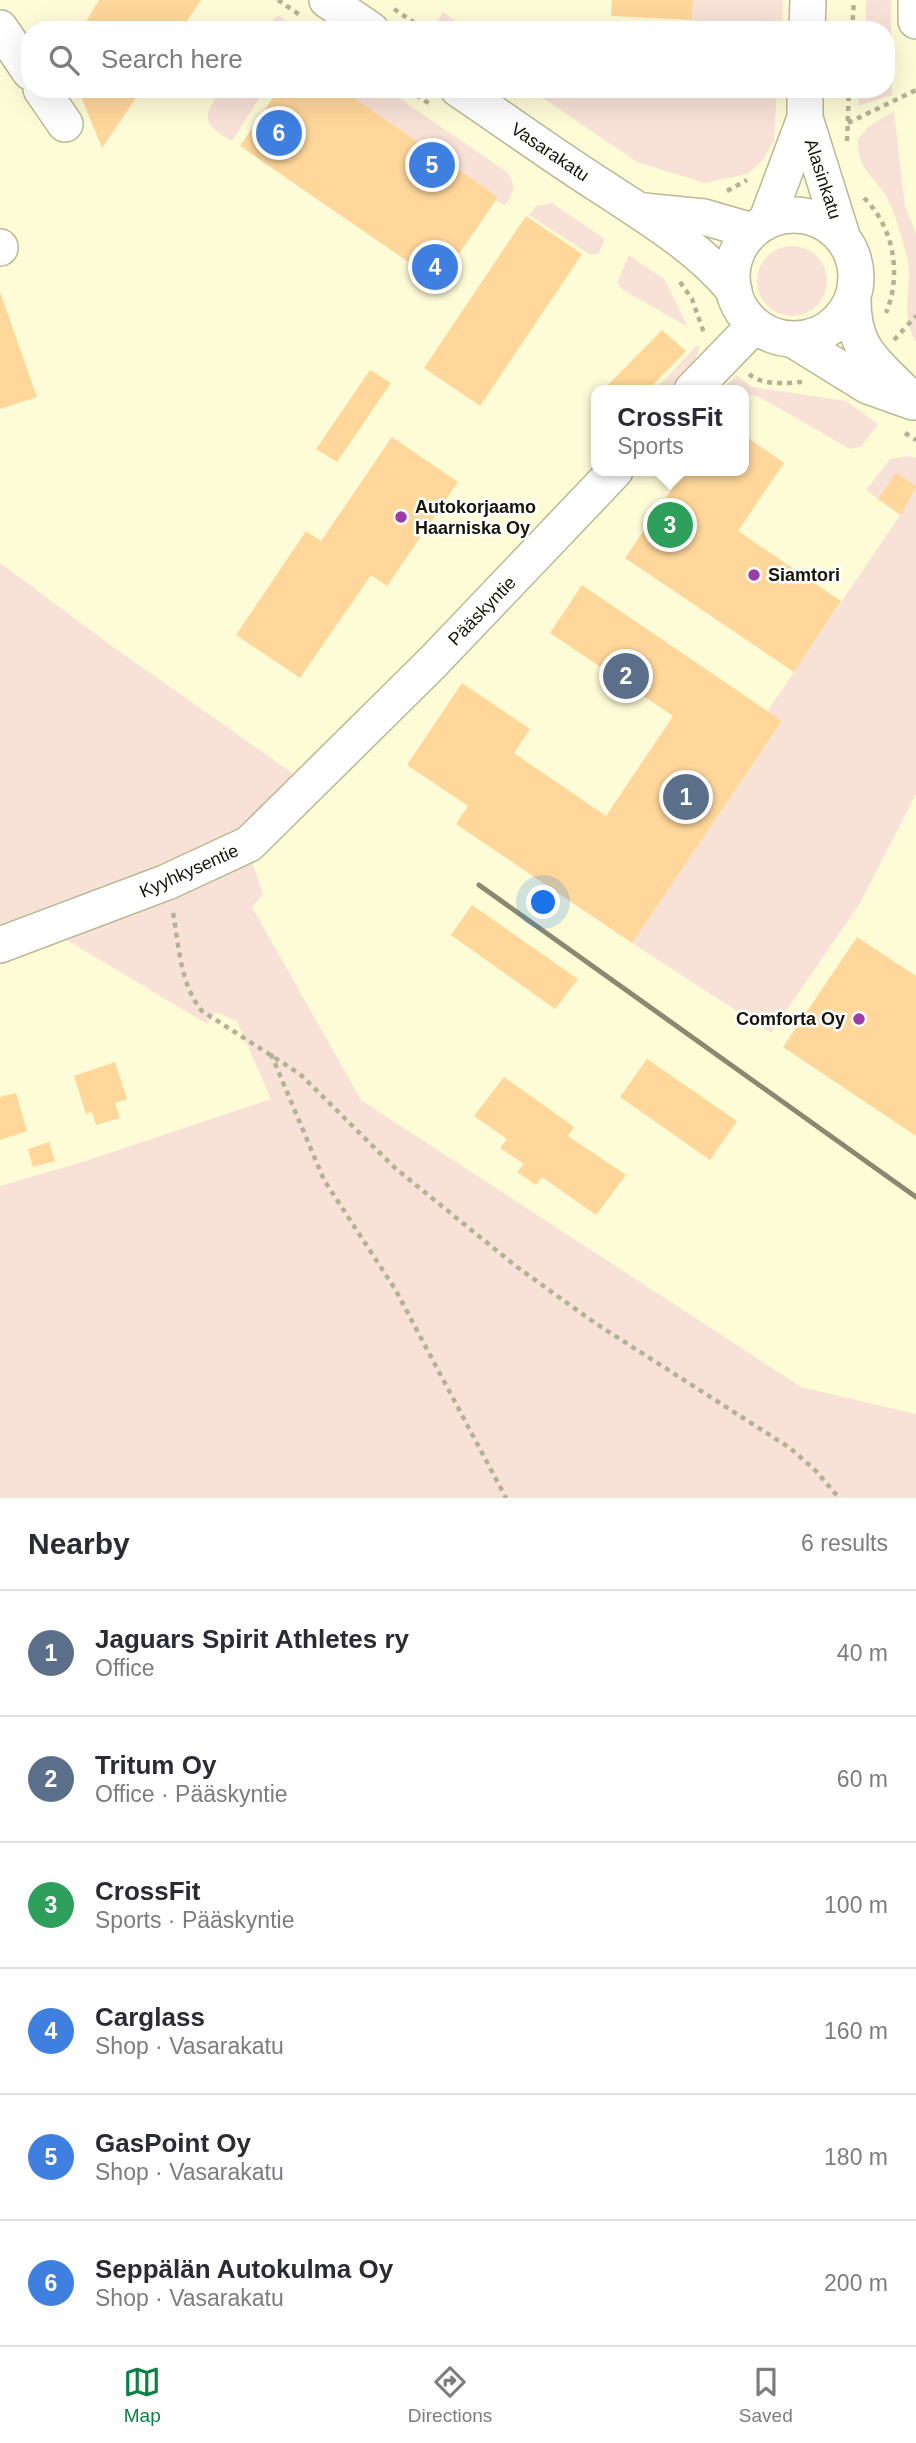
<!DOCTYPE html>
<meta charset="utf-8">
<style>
body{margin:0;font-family:Helvetica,sans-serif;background:#f2f2f3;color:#2b2b33}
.you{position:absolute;left:544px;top:903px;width:24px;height:24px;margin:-18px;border:5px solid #fff;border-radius:50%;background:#1a73e8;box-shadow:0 0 0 10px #1a73e833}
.badge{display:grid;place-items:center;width:46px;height:46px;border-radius:50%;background:#0b8043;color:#fff;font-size:23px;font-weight:700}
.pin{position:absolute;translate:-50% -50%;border:4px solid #fff;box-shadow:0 2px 7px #0006}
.popup{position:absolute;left:591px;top:385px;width:158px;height:91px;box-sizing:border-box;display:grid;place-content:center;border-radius:14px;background:#fff;filter:drop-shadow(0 2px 5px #0005);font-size:23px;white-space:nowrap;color:#7c7c81}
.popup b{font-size:26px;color:#2b2b33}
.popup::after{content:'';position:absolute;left:50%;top:100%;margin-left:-14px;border:14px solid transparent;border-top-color:#fff}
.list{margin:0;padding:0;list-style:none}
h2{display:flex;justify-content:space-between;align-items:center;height:91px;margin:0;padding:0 28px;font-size:30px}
h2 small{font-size:23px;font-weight:400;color:#7c7c81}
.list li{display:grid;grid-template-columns:46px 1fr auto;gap:21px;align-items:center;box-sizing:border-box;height:126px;padding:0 28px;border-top:2px solid #e1e1e2}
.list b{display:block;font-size:26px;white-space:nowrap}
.list p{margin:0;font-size:23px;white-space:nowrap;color:#7c7c81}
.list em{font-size:23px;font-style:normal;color:#7c7c81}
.icon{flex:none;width:38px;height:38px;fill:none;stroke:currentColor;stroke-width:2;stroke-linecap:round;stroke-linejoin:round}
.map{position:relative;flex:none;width:916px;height:1498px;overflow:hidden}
.search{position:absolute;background:#fff;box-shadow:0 7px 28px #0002;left:21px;right:21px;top:21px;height:77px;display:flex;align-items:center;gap:18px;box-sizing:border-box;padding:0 24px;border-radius:28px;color:#7c7c81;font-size:26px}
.sheet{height:847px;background:#fff}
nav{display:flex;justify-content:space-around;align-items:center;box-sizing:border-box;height:98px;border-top:2px solid #e1e1e2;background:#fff;font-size:19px;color:#7c7c81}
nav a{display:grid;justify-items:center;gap:4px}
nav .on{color:#0b8043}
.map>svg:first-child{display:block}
</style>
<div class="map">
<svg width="916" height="1498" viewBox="0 0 916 1498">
<rect width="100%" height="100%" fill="#fefcd7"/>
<!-- green -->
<path fill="#f8e2d7" d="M693 0H783L782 30H692Z
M866 0H891L892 95 858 106 860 89H886V30H866Z
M443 12 468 30H442L435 25Z
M278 15 299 30H263Z
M222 89H265L232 141C201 124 202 117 222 89Z
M341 89H386L508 173C516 186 514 193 505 205L496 201 498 197Z
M530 89H777L774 141 763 160 747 174 705 183 637 162Z
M894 111 905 207 916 233V342C898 312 914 287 907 257 902 239 895 210 885 195 870 172 858 169 858 139L868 127Z
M552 203 605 239 598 254H589L529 215 536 206Z
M757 281a35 35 0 1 1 70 0a35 35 0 1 1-70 0Z
M629 255 665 280 688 327 623 290 617 283Z
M697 345 700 347 696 358 668 390H655Z
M736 375 752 387 846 401 878 424 861 447 850 449 761 398 744 393V390H721Z
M908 456 916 458V794L860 903 771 1033 632 943 782 722 767 712 900 515 866 490 890 459Z
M0 563 109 644 298 777 240 826 263 894 252 907 361 1100 801 1387 916 1414V1498H0V1186L86 1161 271 1099 237 1021 215 1012 207 1024 30 918 0 927Z"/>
<!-- building -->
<path fill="#ffd79b" d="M99 0H201L181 30H81Z
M612 0H693L692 20 611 16Z
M78 89H142L102 148Z
M279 89H341L498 197 439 283 240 146Z
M526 216 582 254 480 406 424 368Z
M0 292 37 397 0 409Z
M662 330 686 351 648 390 604 389Z
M370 370 391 383 337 462 316 449Z
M744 435 784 463 738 531 841 601 794 672 625 558 684 471H744Z
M392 437 458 482 387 586 371 575 300 678 236 635 306 531 321 541Z
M896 473 916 486 901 515 878 499Z
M582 585 782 721 632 943 456 824 468 806 407 765 462 683 530 729 514 753 606 816 673 716 550 633Z
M472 905 578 979 555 1009 451 935Z
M857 937 916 976V1136L783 1047Z
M647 1059 737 1121 710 1160 620 1097Z
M115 1062 127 1099 115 1103 120 1118 96 1125 92 1112 86 1114 74 1076Z
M504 1077 574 1127 568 1136 626 1175 596 1215 542 1177 536 1185 517 1172 524 1164 500 1148 507 1139 474 1116Z
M16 1093 27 1131 0 1140V1097Z
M49 1142 55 1161 33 1167 28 1149Z"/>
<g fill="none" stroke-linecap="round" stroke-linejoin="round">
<defs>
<path id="minor" d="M327 0 371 30
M916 0V21
M0 28 30 72
M807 30 808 0
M41 89 65 124
M458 89C507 122 555 157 604 188 651 219 697 246 734 290
M805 118 843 239
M643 211 704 217 752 231
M732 277a62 62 0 1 1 124 0a62 62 0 1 1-124 0Z
M766 222 805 118V89
M0 247V248
M853 297C852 351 876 362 910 398
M792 339 868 386 913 402
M692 390 755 325
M0 945 167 882 249 844 433 662 615 471"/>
</defs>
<!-- minor casing -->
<use href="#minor" stroke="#bab895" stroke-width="38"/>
<!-- path -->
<path stroke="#b4b295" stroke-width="4.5" stroke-dasharray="5 5" stroke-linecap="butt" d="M278 0 300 15
M394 9 425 30
M852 30 854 0
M408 89 431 105
M848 123 916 90
M847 141 849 89
M727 191 747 180
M864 198C894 227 902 275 886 313
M680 282 692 299 704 333
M894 340 916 316
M749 374C763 386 785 383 802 382
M905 433 916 440
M173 913C179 946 180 984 202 1011L300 1074 395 1168 517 1267 595 1323 790 1448 816 1471 839 1498
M271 1054 324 1180 395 1289 506 1498"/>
<!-- minor -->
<use href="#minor" stroke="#fff" stroke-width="35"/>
<!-- rail -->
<path stroke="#8a8970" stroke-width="5" d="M479 885 916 1197"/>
</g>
<!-- markers -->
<g fill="#9c3ca4" stroke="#fff" stroke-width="2.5">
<circle cx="401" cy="517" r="7"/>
<circle cx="754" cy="575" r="7"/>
<circle cx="859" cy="1019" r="7"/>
</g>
<g text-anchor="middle" stroke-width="5" stroke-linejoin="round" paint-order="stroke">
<!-- street labels -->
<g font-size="18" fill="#161508" stroke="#fff">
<text transform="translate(550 152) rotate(34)" y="6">Vasarakatu</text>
<text transform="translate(823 179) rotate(72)" y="6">Alasinkatu</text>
<text transform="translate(482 611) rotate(-46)" y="6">Pääskyntie</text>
<text transform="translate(189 871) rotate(-24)" y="6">Kyyhkysentie</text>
</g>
<!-- poi labels -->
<g font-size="18" font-weight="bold" fill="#161508" stroke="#fff" text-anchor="start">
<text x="415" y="513">Autokorjaamo<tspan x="415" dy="21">Haarniska Oy</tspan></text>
<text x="768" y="581">Siamtori</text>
<text x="845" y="1025" text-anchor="end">Comforta Oy</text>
</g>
</g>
</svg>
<div class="you"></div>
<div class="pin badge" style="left:686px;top:797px;background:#5c6f8a">1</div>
<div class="pin badge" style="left:626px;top:676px;background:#5c6f8a">2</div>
<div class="pin badge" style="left:670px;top:525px;background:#2e9e5b">3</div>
<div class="popup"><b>CrossFit</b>Sports</div>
<div class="pin badge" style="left:435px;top:267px;background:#3f7fe0">4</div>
<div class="pin badge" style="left:432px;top:165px;background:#3f7fe0">5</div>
<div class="pin badge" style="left:279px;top:133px;background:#3f7fe0">6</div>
<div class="search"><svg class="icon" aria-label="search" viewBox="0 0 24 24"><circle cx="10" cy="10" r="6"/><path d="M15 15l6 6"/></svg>Search here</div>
</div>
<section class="sheet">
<h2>Nearby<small>6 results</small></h2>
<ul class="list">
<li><span class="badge" style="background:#5c6f8a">1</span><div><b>Jaguars Spirit Athletes ry</b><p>Office</p></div><em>40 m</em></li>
<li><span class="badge" style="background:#5c6f8a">2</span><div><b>Tritum Oy</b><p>Office · Pääskyntie</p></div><em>60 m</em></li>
<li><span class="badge" style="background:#2e9e5b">3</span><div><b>CrossFit</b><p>Sports · Pääskyntie</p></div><em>100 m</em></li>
<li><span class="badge" style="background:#3f7fe0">4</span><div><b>Carglass</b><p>Shop · Vasarakatu</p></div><em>160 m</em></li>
<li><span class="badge" style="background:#3f7fe0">5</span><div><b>GasPoint Oy</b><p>Shop · Vasarakatu</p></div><em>180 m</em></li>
<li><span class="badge" style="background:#3f7fe0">6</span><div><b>Seppälän Autokulma Oy</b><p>Shop · Vasarakatu</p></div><em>200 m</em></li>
</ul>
</section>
<nav>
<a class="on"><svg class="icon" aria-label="map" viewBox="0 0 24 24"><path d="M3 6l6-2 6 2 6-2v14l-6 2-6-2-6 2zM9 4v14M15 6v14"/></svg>Map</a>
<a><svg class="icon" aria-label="directions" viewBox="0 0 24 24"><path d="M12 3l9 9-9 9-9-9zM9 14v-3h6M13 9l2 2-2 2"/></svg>Directions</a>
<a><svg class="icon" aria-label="saved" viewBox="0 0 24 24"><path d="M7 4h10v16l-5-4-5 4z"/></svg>Saved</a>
</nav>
